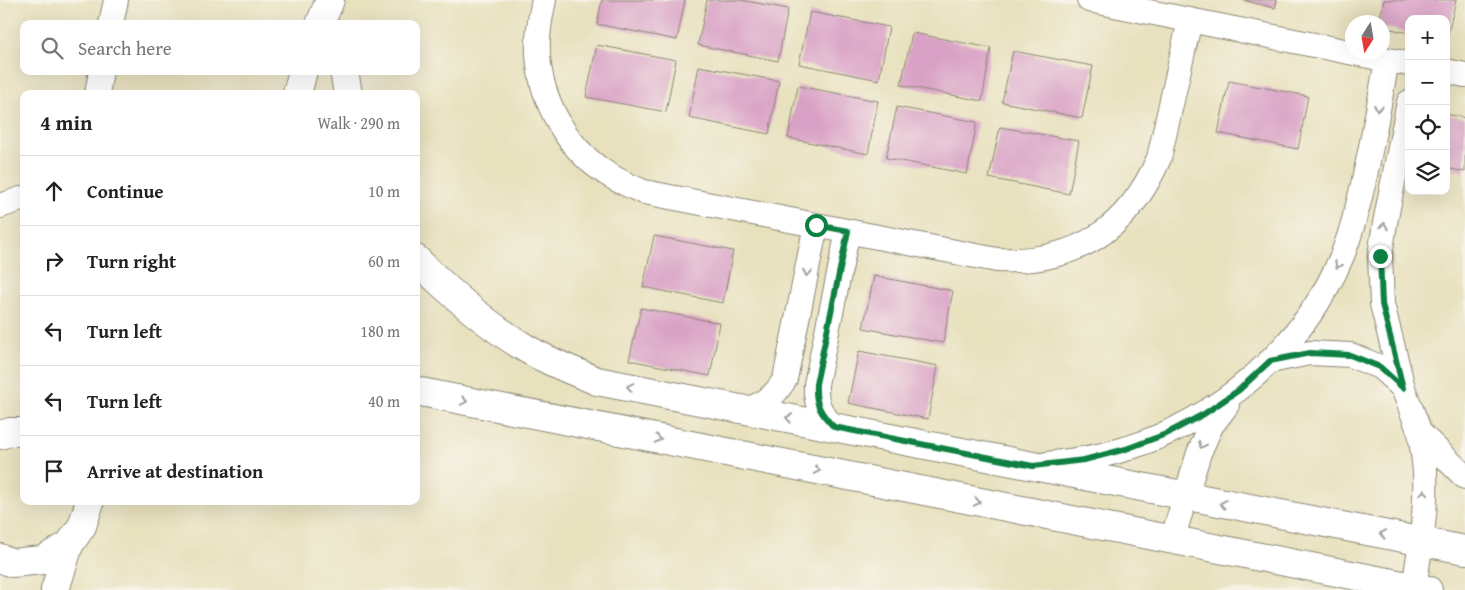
<!DOCTYPE html>
<meta charset="utf-8">
<style>
body{margin:0;font-family:"Gentium Book Plus",serif;background:#f6f6f6;color:#222}
.controls{position:absolute;right:15px;top:15px;display:grid;overflow:hidden;border-radius:10px;box-shadow:0 5px 20px #0002}
.controls button{width:45px;height:45px;display:grid;place-items:center;padding:0;border:0;border-bottom:1px solid #e0e0e0;background:#fff;color:#222;font:25px sans-serif}
.compass{position:absolute;left:1345px;top:15px;width:45px;height:45px;border-radius:50%;background:#fff;box-shadow:0 5px 20px #0002;rotate:191deg}
.stop{position:absolute;width:15px;height:15px;margin:-11px;border:4px solid #0b8043;border-radius:50%;background:#fff}
.stop.end{background:#0b8043;border-color:#fff;box-shadow:0 1px 5px #0008}
.list{margin:0;padding:0;list-style:none}
h2{display:flex;justify-content:space-between;align-items:center;height:65px;margin:0;padding:0 20px;font-size:21px}
h2 small{font-size:16px;font-weight:400;color:#767676}
.list li{display:grid;grid-template-columns:32px 1fr auto;gap:15px;align-items:center;box-sizing:border-box;height:70px;padding:0 20px;border-top:1px solid #e0e0e0}
.list b{display:block;font-size:19px;white-space:nowrap}
.list em{font-size:16px;font-style:normal;color:#767676}
.icon{flex:none;width:28px;height:28px;fill:none;stroke:currentColor;stroke-width:2;stroke-linecap:round;stroke-linejoin:round}
.map{position:relative;flex:none;width:1465px;height:590px;overflow:hidden}
.search{position:absolute;background:#fff;box-shadow:0 5px 20px #0002;left:20px;top:20px;width:400px;height:55px;display:flex;align-items:center;gap:12px;box-sizing:border-box;padding:0 18px;border-radius:10px;color:#767676;font-size:19px}
.panel{position:absolute;background:#fff;box-shadow:0 5px 20px #0002;left:20px;top:90px;width:400px;height:415px;border-radius:10px}
.map>svg:first-child{display:block}
</style>
<div class="map">
<svg width="1465" height="590" viewBox="0 0 1465 590">
<rect width="100%" height="100%" fill="#f7f3e8"/>
<filter id="ink" filterUnits="userSpaceOnUse"><feTurbulence type="fractalNoise" baseFrequency=".02" numOctaves="2"/><feDisplacementMap in="SourceGraphic" scale="10" xChannelSelector="R" yChannelSelector="G"/><feConvolveMatrix kernelMatrix="1 2 1 2 8 2 1 2 1" color-interpolation-filters="sRGB"/></filter>
<filter id="wash" filterUnits="userSpaceOnUse"><feTurbulence type="fractalNoise" baseFrequency=".0096" numOctaves="4" result="noise"/><feDisplacementMap in="SourceGraphic" scale="20" xChannelSelector="R" yChannelSelector="G"/><feGaussianBlur stdDeviation="1.12" result="paint"/><feColorMatrix in="noise" values="0 0 0 0 0 0 0 0 0 0 0 0 0 0 0 0 0 1.4 0 .05"/><feComposite in="paint" operator="in"/></filter>
<g filter="url(#wash)">
<rect width="100%" height="100%" fill="#e8e1be"/>
<g id="blocks">
<!-- building -->
<path fill="#d9a1c6" d="M602 0H685L677 40 597 24Z
M707 0H741L788 9 778 61 698 45Z
M1242 0H1277L1275 8Z
M1384 0H1456L1447 38 1446 19H1409V33L1382 27V22H1379Z
M810 12 889 27 879 80 799 64Z
M912 33 991 48 982 101 901 85Z
M597 45 676 60 666 112 586 97Z
M1013 51 1093 66 1082 118 1002 102Z
M699 66 779 81 769 134 689 118Z
M1229 81 1308 96 1298 149 1218 133Z
M798 86 878 101 868 154 788 138Z
M897 107 977 122 967 174 886 158Z
M1446 114 1465 118V172L1446 168Z
M1000 127 1079 141 1069 194 989 178Z
M654 236 733 251 723 303 643 287Z
M874 276 953 291 943 343 863 328Z
M641 308 720 323 710 376 629 360Z
M859 351 938 366 928 419 848 403Z"/>
</g>
</g>
<g filter="url(#ink)">
<use href="#blocks" fill-opacity="0" stroke="#8a8674" stroke-width="1"/>
<g fill="none" stroke-linecap="round" stroke-linejoin="round">
<defs>
<path id="street" d="M544 0C541 13 539 25 538 38 535 91 563 147 609 175 620 182 632 187 644 192L997 260C1075 264 1128 230 1159 158L1190 20
M1089 0 1409 64
M111 24 116 0
M1446 71 1465 75
M97 94 101 71
M1409 102 1385 223 1380 256 1382 304 1403 388 1420 433 1465 477
M0 206 24 198
M1270 361 1310 353 1350 355 1380 367 1403 388
M745 410C765 404 774 397 785 379L816 225
M834 427C820 413 815 404 816 384L848 231
M1047 464C1073 461 1100 457 1125 449 1219 420 1304 347 1342 256 1348 241 1353 224 1357 209 1370 160 1378 110 1387 60
M1172 540 1199 453 1211 426 1227 405
M1414 587C1420 549 1427 510 1425 472 1424 459 1422 446 1420 433"/>
<path id="secondary" d="M320 24 330 0
M344 71 348 94
M297 94 303 71
M416 259C450 293 485 324 527 349 549 362 573 371 597 381L1465 550
M416 391 1428 590
M0 435 10 432H24
M0 558 12 563 43 560 69 545 82 526 89 505 88 501
M55 590 69 545"/>
</defs>
<!-- street casing -->
<use href="#street" stroke="#8a8674" stroke-width="26"/>
<!-- secondary casing -->
<use href="#secondary" stroke="#8a8674" stroke-width="30"/>
<!-- street -->
<use href="#street" stroke="#fff" stroke-width="24"/>
<!-- secondary -->
<use href="#secondary" stroke="#fff" stroke-width="28"/>
</g>
<!-- one-way arrows -->
<defs><path id="oneway-chevron" d="M-2-3.5L2.5 0L-2 3.5" fill="none" stroke-width="1.6" stroke-linecap="round" stroke-linejoin="round" transform="scale(1.25)"/></defs>
<g stroke="#a0a0a0">
<use href="#oneway-chevron" transform="translate(1378 108) rotate(100)"/>
<use href="#oneway-chevron" transform="translate(1384 226) rotate(-81)"/>
<use href="#oneway-chevron" transform="translate(1338 265) rotate(117)"/>
<use href="#oneway-chevron" transform="translate(807 273) rotate(101)"/>
<use href="#oneway-chevron" transform="translate(630 387) rotate(-169)"/>
<use href="#oneway-chevron" transform="translate(464 401) rotate(11)"/>
<use href="#oneway-chevron" transform="translate(789 418) rotate(-169)"/>
<use href="#oneway-chevron" transform="translate(658 439) rotate(11)"/>
<use href="#oneway-chevron" transform="translate(1202 445) rotate(115)"/>
<use href="#oneway-chevron" transform="translate(817 470) rotate(11)"/>
<use href="#oneway-chevron" transform="translate(1424 493) rotate(-88)"/>
<use href="#oneway-chevron" transform="translate(977 502) rotate(11)"/>
<use href="#oneway-chevron" transform="translate(1223 504) rotate(-169)"/>
<use href="#oneway-chevron" transform="translate(1383 534) rotate(-169)"/>
</g>
</g>
<g fill="none" stroke-linecap="round" stroke-linejoin="round" filter="url(#ink)">
<!-- route -->
<path stroke="#0b8043" stroke-width="6" d="M816 225 848 231 816 384C815 404 820 413 834 427L1033 466 1084 460 1126 449 1166 434 1204 414 1239 390 1270 361 1310 353 1350 355 1380 367 1403 388 1382 304 1380 256"/>
</g>
</svg>
<div class="controls">
<button>+</button>
<button>−</button>
<button><svg class="icon" aria-label="locate" viewBox="0 0 24 24"><circle cx="12" cy="12" r="6"/><path d="M12 2v4M12 18v4M2 12h4M18 12h4"/></svg></button>
<button><svg class="icon" aria-label="layers" viewBox="0 0 24 24"><path d="M12 4l9 5-9 5-9-5zM3 14l9 5 9-5"/></svg></button>
</div>
<svg class="compass" viewBox="-18 -18 36 36"><path d="M0-13l5 13h-10z" fill="#e53935"/><path d="M0 13l5-13h-10z" fill="#767676"/></svg>
<div class="stop" style="left:816px;top:225px"></div>
<div class="stop end" style="left:1380px;top:256px"></div>
<div class="search"><svg class="icon" aria-label="search" viewBox="0 0 24 24"><circle cx="10" cy="10" r="6"/><path d="M15 15l6 6"/></svg>Search here</div>
<section class="panel">
<h2>4 min<small>Walk · 290 m</small></h2>
<ul class="list">
<li><svg class="icon" aria-label="ahead" viewBox="0 0 24 24"><path d="M12 20V5M6 11l6-6 6 6"/></svg><div><b>Continue</b></div><em>10 m</em></li>
<li><svg class="icon" aria-label="right" viewBox="0 0 24 24"><path d="M7 20v-9h11M14 6l5 5-5 5"/></svg><div><b>Turn right</b></div><em>60 m</em></li>
<li><svg class="icon" aria-label="left" viewBox="0 0 24 24"><path d="M17 20v-9H6M10 6l-5 5 5 5"/></svg><div><b>Turn left</b></div><em>180 m</em></li>
<li><svg class="icon" aria-label="left" viewBox="0 0 24 24"><path d="M17 20v-9H6M10 6l-5 5 5 5"/></svg><div><b>Turn left</b></div><em>40 m</em></li>
<li><svg class="icon" aria-label="arrive" viewBox="0 0 24 24"><path d="M6 21V4h12l-3 4 3 4H6"/></svg><div><b>Arrive at destination</b></div></li>
</ul>
</section>
</div>
